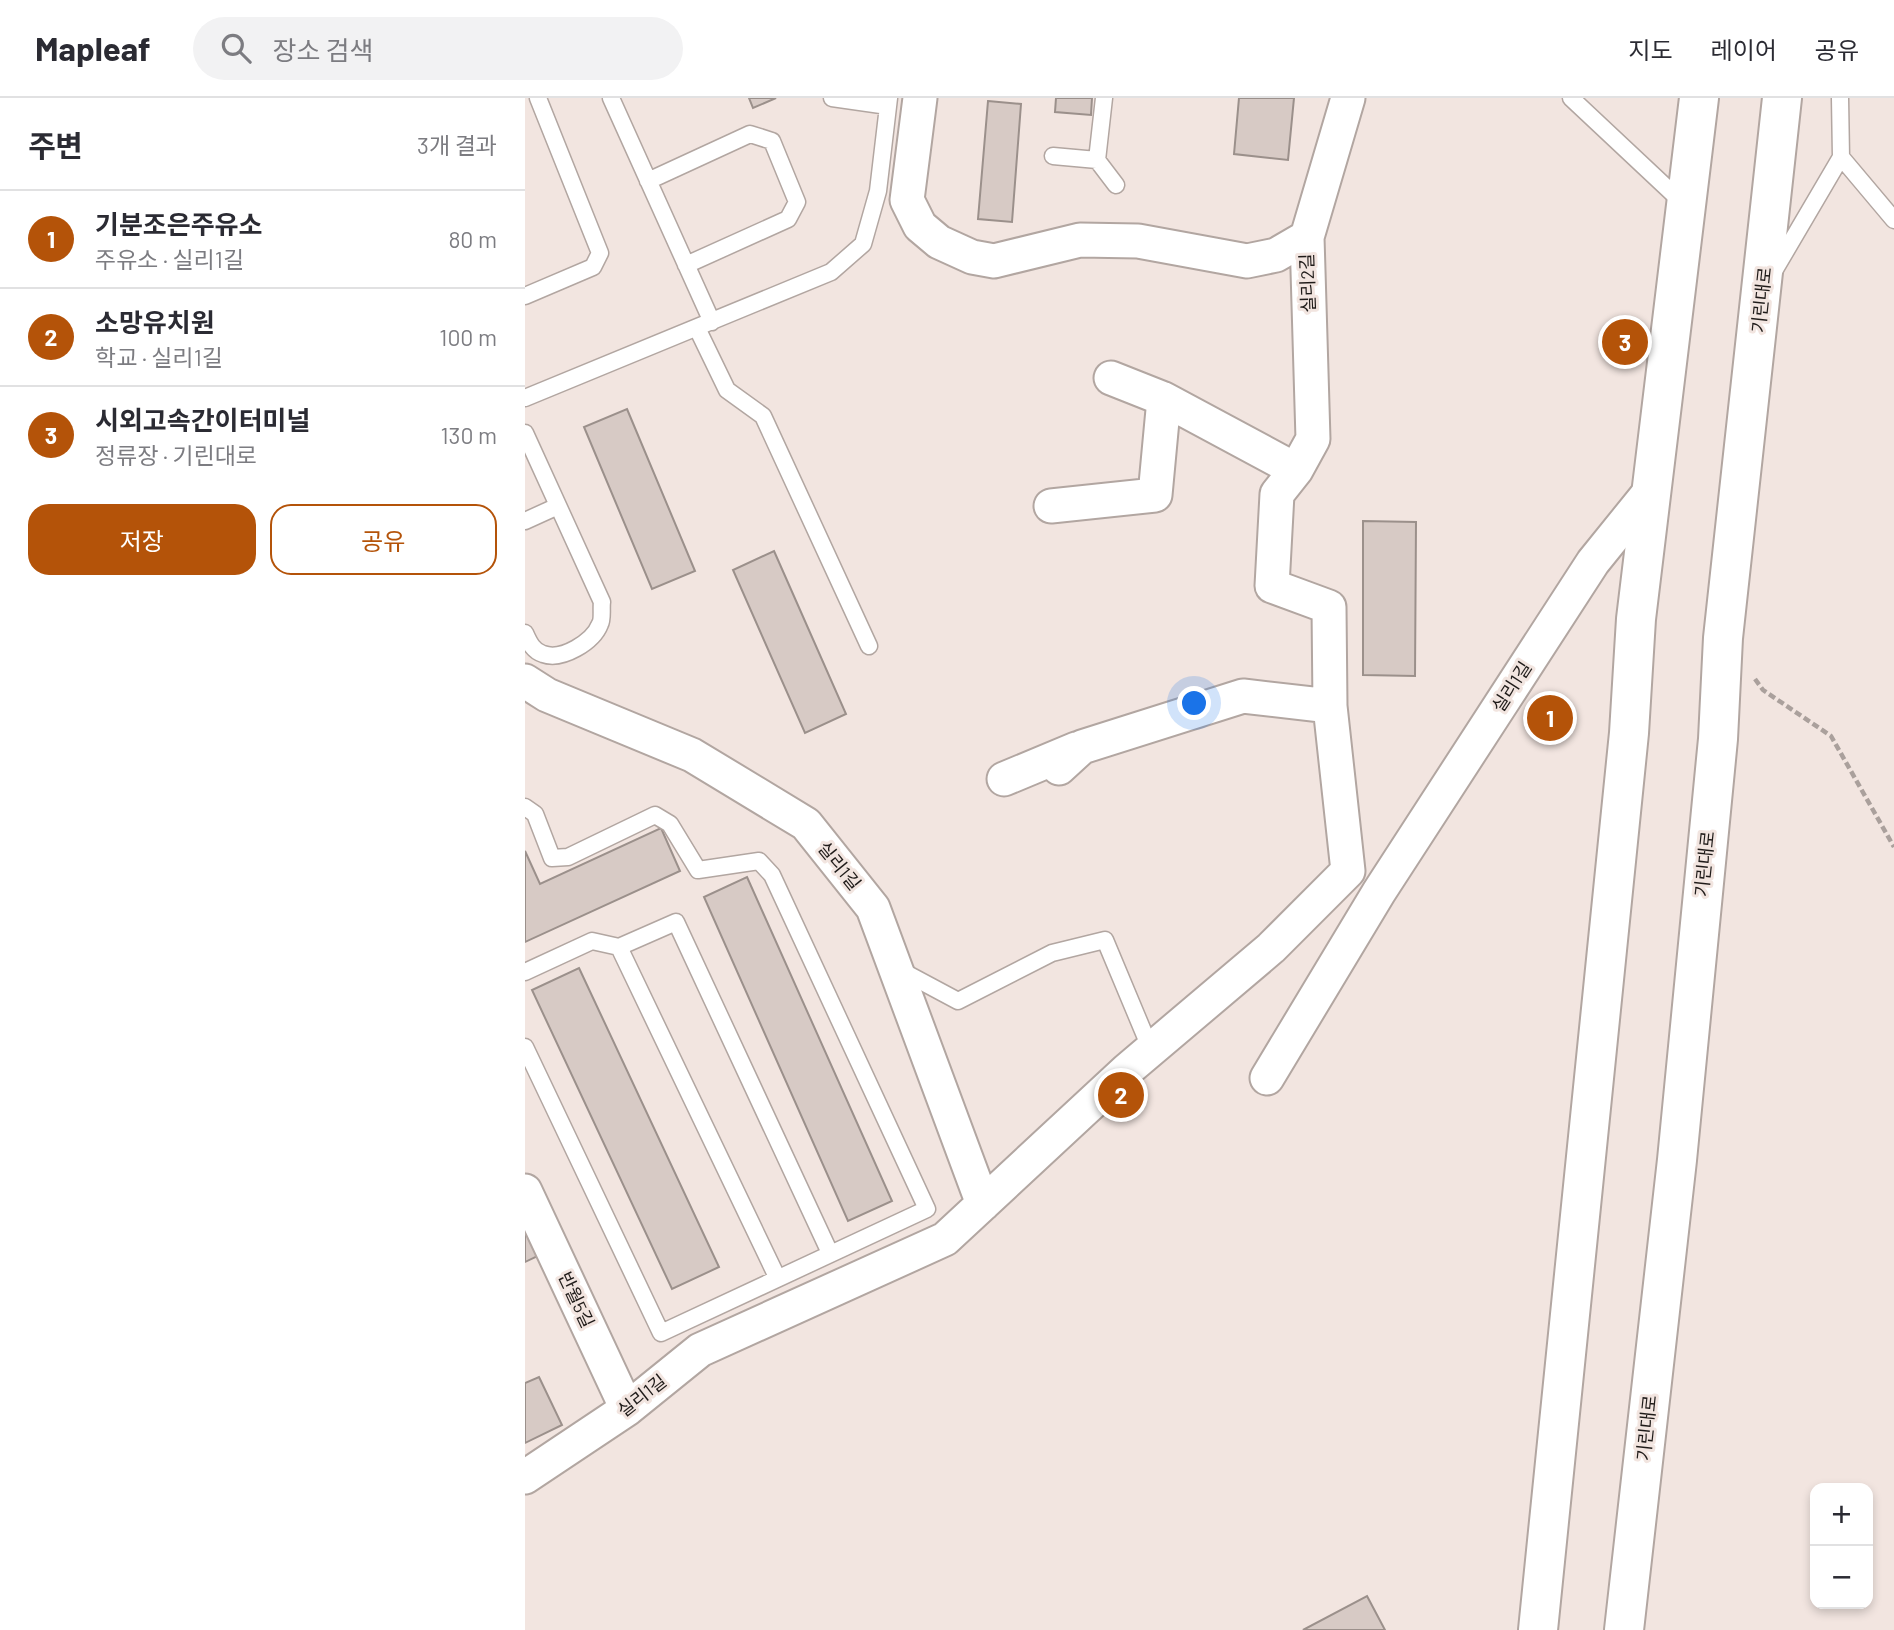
<!DOCTYPE html>
<html lang="ko">
<meta charset="utf-8">
<style>
body{margin:0;font-family:Barlow,"Noto Sans KR",sans-serif;background:#f2f2f3;color:#2b2b33}
.controls{position:absolute;right:21px;bottom:21px;display:grid;overflow:hidden;border-radius:14px;box-shadow:0 4px 10px #0003}
.controls button{width:63px;height:63px;display:grid;place-items:center;padding:0;border:0;border-bottom:2px solid #e1e1e2;background:#fff;color:#2b2b33;font:35px sans-serif}
.you{position:absolute;left:670px;top:606px;width:24px;height:24px;margin:-18px;border:5px solid #fff;border-radius:50%;background:#1a73e8;box-shadow:0 0 0 10px #1a73e833}
.badge{display:grid;place-items:center;width:46px;height:46px;border-radius:50%;background:#b45309;color:#fff;font-size:23px;font-weight:700}
.pin{position:absolute;translate:-50% -50%;border:4px solid #fff;box-shadow:0 2px 7px #0006}
.list{margin:0;padding:0;list-style:none}
h2{display:flex;justify-content:space-between;align-items:center;height:91px;margin:0;padding:0 28px;font-size:30px}
h2 small{font-size:23px;font-weight:400;color:#7c7c81}
.list li{display:grid;grid-template-columns:46px 1fr auto;gap:21px;align-items:center;box-sizing:border-box;height:98px;padding:0 28px;border-top:2px solid #e1e1e2}
.list b{display:block;font-size:26px;white-space:nowrap}
.list p{margin:0;font-size:23px;white-space:nowrap;color:#7c7c81}
.list em{font-size:23px;font-style:normal;color:#7c7c81}
.actions{display:flex;gap:14px;padding:21px 28px}
.actions a{flex:1;padding:16px 0;border:2px solid #b45309;border-radius:21px;text-align:center;font-size:24px;color:#b45309}
.actions .main{background:#b45309;color:#fff}
.icon{flex:none;width:38px;height:38px;fill:none;stroke:currentColor;stroke-width:2;stroke-linecap:round;stroke-linejoin:round}
.map{position:relative;flex:none;width:1369px;height:1532px;overflow:hidden}
header{display:flex;align-items:center;gap:42px;box-sizing:border-box;height:98px;padding:0 35px;background:#fff;border-bottom:2px solid #e1e1e2}
header strong{font-size:33px}
nav{display:flex;gap:38px;margin-inline-start:auto;font-size:24px}
.search{width:490px;height:63px;background:#f2f2f3;display:flex;align-items:center;gap:18px;box-sizing:border-box;padding:0 24px;border-radius:38px;color:#7c7c81;font-size:26px}
main{display:flex}
aside{flex:1;background:#fff}
.map>svg:first-child{display:block}
</style>
<header>
<strong>Mapleaf</strong>
<div class="search"><svg class="icon" aria-label="search" viewBox="0 0 24 24"><circle cx="10" cy="10" r="6"/><path d="M15 15l6 6"/></svg>장소 검색</div>
<nav><a>지도</a><a>레이어</a><a>공유</a></nav>
</header>
<main>
<aside>
<h2>주변<small>3개 결과</small></h2>
<ul class="list">
<li><span class="badge">1</span><div><b>기분조은주유소</b><p>주유소 · 실리1길</p></div><em>80 m</em></li>
<li><span class="badge">2</span><div><b>소망유치원</b><p>학교 · 실리1길</p></div><em>100 m</em></li>
<li><span class="badge">3</span><div><b>시외고속간이터미널</b><p>정류장 · 기린대로</p></div><em>130 m</em></li>
</ul>
<div class="actions"><a class="main">저장</a><a>공유</a></div>
</aside>
<div class="map">
<svg width="1369" height="1532" viewBox="0 0 1369 1532">
<rect width="100%" height="100%" fill="#f2e5e0"/>
<!-- building -->
<path fill="#d7cac5" stroke="#9b908b" stroke-width="2" d="M224 0H251L228 10Z
M531 0H567L566 17 530 14Z
M714 0H769L763 62 709 56Z
M463 3 496 6 487 124 453 121Z
M102 311 170 473 127 491 59 329Z
M838 423 891 424 890 578 838 577Z
M249 453 321 616 280 635 208 472Z
M136 730 155 773 0 844V753L15 786Z
M222 779 367 1103 323 1123 179 799Z
M54 870 194 1169 147 1191 7 892Z
M0 1120 17 1156 0 1164Z
M14 1279 37 1327 0 1345V1285Z
M842 1498 860 1532H778Z"/>
<g fill="none" stroke-linecap="round" stroke-linejoin="round">
<defs>
<path id="service" d="M86 0 187 224
M307 0 363 8
M1046 0 1159 106
M528 58 572 62 579 0
M1316 59 1369 122
M572 62 591 87
M123 83 225 36 247 43 272 104 263 121 161 167
M1249 173 1316 59 1315 0
M0 198 68 169 75 155 13 0
M172 230 202 292 238 318 344 548
M0 300 306 174 338 146 353 93 364 0
M0 335 77 504C76 510 78 521 75 526 68 544 37 563 18 556 8 553 4 544 0 535
M0 423 33 408
M0 709 10 716 27 760 43 759 130 717 145 726 173 772 234 763 247 777 402 1111 136 1235 0 949
M94 849 252 1179
M375 872 433 903 527 855 580 842 626 952
M0 874 67 843 94 849 151 824 305 1155"/>
<path id="minor" d="M395 0 382 102 395 128 414 144 447 159 469 163 555 142 613 143 722 163 751 157 782 139
M823 0 782 139 788 341 771 372 752 396 747 488 804 509 805 608 823 773
M586 280 639 301 771 372
M526 408 630 397 639 301
M0 583 22 597 167 657 281 726 348 810 458 1106
M534 670 557 649 718 598 805 608
M479 681 551 651
M742 980 854 794 1068 464 1127 391
M0 1093 102 1311
M0 1379 102 1311 175 1252 420 1141 602 972 746 850 823 773"/>
<path id="tertiary" d="M1013 1532 1104 635 1111 521 1174 0
M1099 1532 1152 1062 1193 641 1198 540 1257 0"/>
</defs>
<!-- service casing -->
<use href="#service" stroke="#b2a6a1" stroke-width="19"/>
<!-- minor casing -->
<use href="#minor" stroke="#b2a6a1" stroke-width="37"/>
<!-- tertiary casing -->
<use href="#tertiary" stroke="#b2a6a1" stroke-width="42"/>
<!-- path -->
<path stroke="#aaa09c" stroke-width="4.5" stroke-dasharray="7 3.5" stroke-linecap="butt" d="M1230 581 1238 592 1306 638 1369 749"/>
<!-- service -->
<use href="#service" stroke="#fff" stroke-width="16"/>
<!-- minor -->
<use href="#minor" stroke="#fff" stroke-width="33"/>
<!-- tertiary -->
<use href="#tertiary" stroke="#fff" stroke-width="38"/>
</g>
<g text-anchor="middle" stroke-width="6" stroke-linejoin="round" paint-order="stroke">
<!-- street labels -->
<g font-size="18" fill="#1f1b19" stroke="#f2e5e0">
<text transform="translate(783 185) rotate(-92)" y="6">실리2길</text>
<text transform="translate(1237 202) rotate(-84)" y="6">기린대로</text>
<text transform="translate(987 589) rotate(-57)" y="6">실리1길</text>
<text transform="translate(1180 766) rotate(-84)" y="6">기린대로</text>
<text transform="translate(314 768) rotate(51)" y="6">실리1길</text>
<text transform="translate(51 1202) rotate(65)" y="6">반월5길</text>
<text transform="translate(117 1298) rotate(-38)" y="6">실리1길</text>
<text transform="translate(1122 1330) rotate(-84)" y="6">기린대로</text>
</g>
</g>
</svg>
<div class="controls">
<button>+</button>
<button>−</button>
</div>
<div class="you"></div>
<div class="pin badge" style="left:1025px;top:620px">1</div>
<div class="pin badge" style="left:596px;top:997px">2</div>
<div class="pin badge" style="left:1100px;top:244px">3</div>
</div>
</main>
